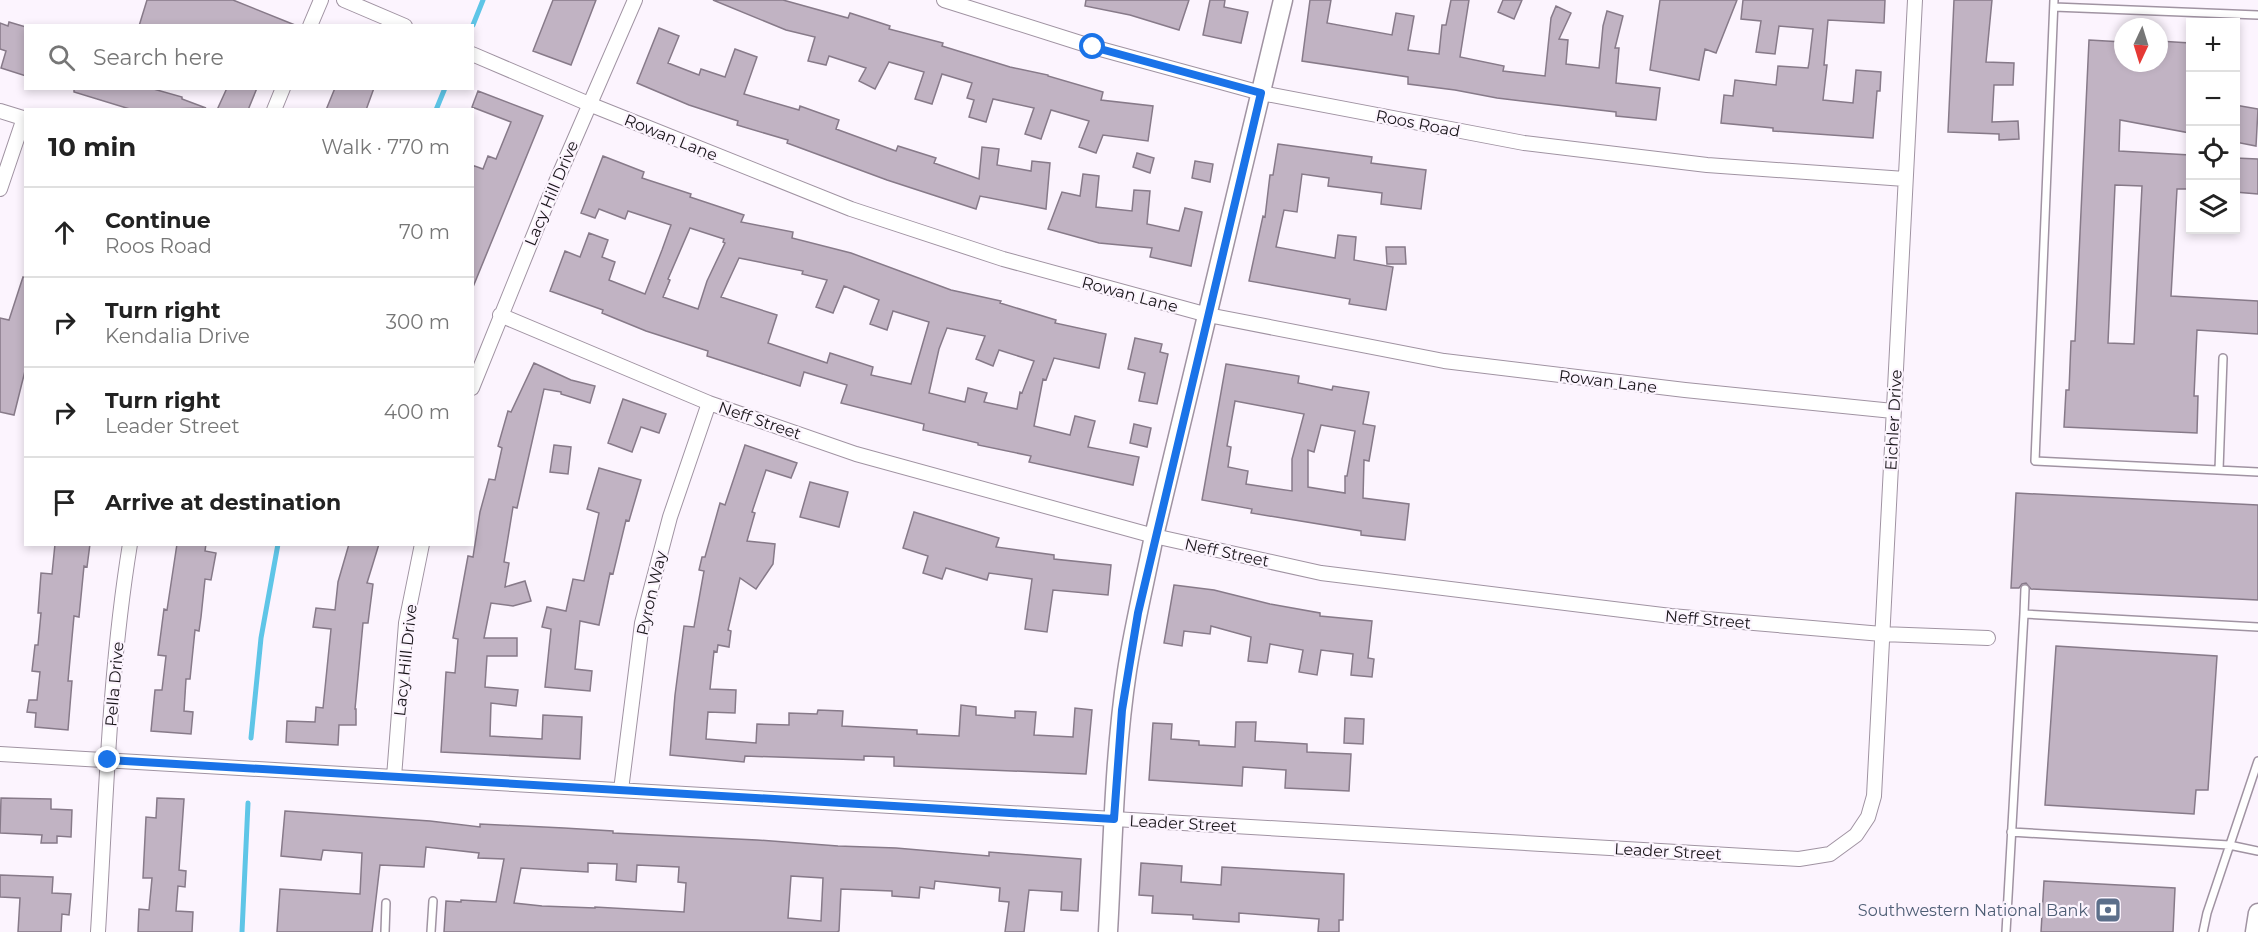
<!DOCTYPE html>
<meta charset="utf-8">
<style>
body{margin:0;font-family:Montserrat,sans-serif;background:#f6f6f6;color:#222}
.controls{position:absolute;right:18px;top:18px;display:grid;overflow:hidden;border-radius:0px;box-shadow:0 3px 9px #0003}
.controls button{width:54px;height:54px;display:grid;place-items:center;padding:0;border:0;border-bottom:2px solid #e0e0e0;background:#fff;color:#222;font:30px sans-serif}
.compass{position:absolute;left:2114px;top:18px;width:54px;height:54px;border-radius:50%;background:#fff;box-shadow:0 3px 9px #0003;rotate:184deg}
.stop{position:absolute;width:18px;height:18px;margin:-14px;border:4px solid #1a73e8;border-radius:50%;background:#fff}
.stop.end{background:#1a73e8;border-color:#fff;box-shadow:0 2px 6px #0008}
.list{margin:0;padding:0;list-style:none}
h2{display:flex;justify-content:space-between;align-items:center;height:78px;margin:0;padding:0 24px;font-size:26px}
h2 small{font-size:20px;font-weight:400;color:#767676}
.list li{display:grid;grid-template-columns:39px 1fr auto;gap:18px;align-items:center;box-sizing:border-box;height:90px;padding:0 24px;border-top:2px solid #e0e0e0}
.list b{display:block;font-size:22px;white-space:nowrap}
.list p{margin:0;font-size:20px;white-space:nowrap;color:#767676}
.list em{font-size:20px;font-style:normal;color:#767676}
.icon{flex:none;width:33px;height:33px;fill:none;stroke:currentColor;stroke-width:2;stroke-linecap:round;stroke-linejoin:round}
.map{position:relative;flex:none;width:2258px;height:932px;overflow:hidden}
.search{position:absolute;background:#fff;box-shadow:0 3px 9px #0003;left:24px;top:24px;width:450px;height:66px;display:flex;align-items:center;gap:15px;box-sizing:border-box;padding:0 21px;border-radius:0px;color:#767676;font-size:22px}
.panel{position:absolute;background:#fff;box-shadow:0 3px 9px #0003;left:24px;top:108px;width:450px;height:438px;border-radius:0px}
.map>svg:first-child{display:block}
</style>
<div class="map">
<svg width="2258" height="932" viewBox="0 0 2258 932">
<rect width="100%" height="100%" fill="#fcf4fe"/>
<g fill="none" stroke-linecap="round" stroke-linejoin="round">
<!-- stream -->
<path stroke="#5ec5e7" stroke-width="5" d="M473 25 483 0
M436 110 445 88
M251 738 261 638 278 544
M242 932 248 803"/>
</g>
<!-- building -->
<path fill="#c1b3c3" stroke="#877a89" stroke-width="1.5" fill-rule="evenodd" d="M147 0H233L295 25 139 26Z
M553 0H596L571 65 533 51Z
M713 0H783L848 18 850 13 890 26 889 29 943 43 942 46 1010 67 1048 75V76L1103 92 1101 100 1153 106 1148 141 1103 135 1096 153 1079 147 1089 121 1051 110 1041 139 1025 134 1034 108 993 99 986 122 969 117 974 100 967 98 972 83 942 74 932 104 915 99 924 72 889 62 875 89 859 81 866 68 829 56 826 65 808 61 815 37 786 30Z
M1086 0H1189L1179 30 1130 15 1085 6Z
M1210 0H1225L1224 7 1248 12 1241 43 1203 35Z
M1310 0H1331L1327 23 1392 35 1396 13 1414 16 1408 50 1439 54 1442 25H1446L1451 0H1469L1460 57 1504 66 1503 71 1545 76 1551 18 1556 6 1571 13 1559 39 1568 40 1566 64 1599 68 1603 26 1607 11 1623 16 1615 48H1619L1616 83 1660 88 1656 120 1616 116V112L1497 98 1455 90 1408 84V77L1302 61Z
M1503 0H1522L1514 19 1498 12Z
M1660 0H1737L1716 53 1705 49 1699 80 1650 70Z
M1743 0H1885L1884 23 1828 20 1824 65H1827L1823 100 1853 103 1856 70 1881 72 1880 91H1877L1873 138 1773 131V128L1721 123 1724 95 1733 96 1735 80 1776 85 1778 66 1808 68 1809 63 1813 29 1779 26 1775 54 1756 52 1761 21 1741 19Z
M1954 0H1992L1986 62 2014 63 2013 85H1994L1992 122 2018 121 2019 139 1999 140V134L1948 132Z
M9 22 26 27V76L1 68 6 51 0 49V23L8 26Z
M659 28 679 36 668 63 699 75 701 69 725 77 735 49 757 57 744 94 799 110 800 106 839 120 836 129 896 151 898 146 936 158 934 163 979 179 982 147 999 149 997 165 1031 171 1032 161 1050 163 1046 209 980 196 976 209 887 180 787 143 788 140 737 125 738 121 689 105 637 83Z
M2089 40 2123 42V63H2159V41L2190 43V133L2120 120 2119 151 2190 155V189H2177L2171 296 2258 301V334L2197 330 2194 396H2198L2197 433 2064 427 2066 390H2069L2071 341H2075ZM2115 185 2142 186 2134 344 2108 343Z
M74 88H150L182 97V99L206 108 133 110 74 92Z
M227 88H257L248 110H217Z
M335 88H374L366 110H326Z
M478 91 543 116 473 287 472 165 483 169 488 156 496 159 511 122 472 107Z
M2235 105 2258 109 2256 146 2235 142Z
M1278 144 1372 157 1371 163 1426 170 1421 209 1381 204 1382 193 1328 186 1329 178 1302 174 1297 212 1284 210 1276 247 1335 258 1338 235 1356 237 1354 260 1393 267 1386 310 1349 304 1350 299 1249 281 1263 216 1265 217 1270 175H1273Z
M1137 153 1154 158 1150 173 1133 167Z
M603 156 644 172 642 178 691 194 690 197 744 215 741 222 793 232 792 238 851 253 951 290 1001 301 1000 303 1056 320 1055 323 1106 334 1099 368 1054 358 1046 380 1043 379 1034 426 1070 435 1075 416 1095 421 1088 447 1139 457 1133 485 1029 462 1031 456 978 445V443L923 430 924 424 841 403 847 385 804 372 800 386 707 356 708 351 646 331 602 313 603 310 550 291 565 251 580 257 589 233 608 240 602 257 615 262 609 280 645 294 662 250 671 225 628 211 625 219 599 209 595 218 581 213ZM690 228 724 239 723 242 725 243 707 281 698 309 663 297 670 280 668 279ZM739 258 803 271 802 274 827 280 816 307 833 313 844 286 879 300 870 324 887 330 893 311 929 322 911 384 871 375 873 367 830 353 827 363 768 343 777 315 721 297ZM947 328 985 336 976 359 993 366 999 350 1034 361 1022 393 1020 392 1017 409 984 402 987 393 968 388 965 402 929 393 939 349Z
M2235 158 2258 159V194L2235 192Z
M1195 161 1213 164 1210 182 1192 178Z
M1083 174 1099 176 1096 207 1132 211 1134 190 1150 191 1147 224 1179 231 1185 208 1202 212 1191 266 1150 257 1152 248 1099 243 1048 229 1062 192 1080 196Z
M1386 247H1405L1406 264H1387Z
M23 277 26 278V367L14 415 0 412V318L9 320Z
M1135 338 1162 344 1160 352 1168 354 1157 404 1139 401 1145 373 1128 369Z
M534 363 571 380 595 386 590 403 561 394V392L544 389 517 508 513 507 504 562 509 563 505 587 525 581 531 601 513 606 491 603 484 638H517V656H487L485 687 518 690 516 706 491 703 490 736 542 739 543 715 582 717 580 759 441 752 446 672 455 673 458 639 453 638 468 556 473 557 480 512 489 479 495 480 502 448 498 446 508 411 511 412Z
M1226 364 1299 376 1298 383 1332 390 1333 386 1369 392 1363 424 1375 426 1369 461 1364 460 1363 498 1409 504 1405 540 1361 535V531L1251 513 1252 509 1202 500ZM1235 401 1304 414 1292 459V491L1246 484 1248 471 1228 467 1231 447 1227 446ZM1321 425 1355 431 1347 476H1345V493L1308 487V450L1314 452Z
M623 399 666 414 659 433 641 427 632 452 608 443Z
M1134 424 1151 428 1147 447 1130 443Z
M554 445 571 447 568 474 550 472Z
M745 445 797 463 791 478 766 470 752 512 755 513 747 541 775 544 773 564 756 589 740 578 728 630 731 631 729 647 718 645 717 652 714 651 710 689 736 690 735 713 708 712 706 739 756 743 757 724 789 725V713L817 714 818 710 843 711 842 726 917 730V734L959 736 961 705 976 707V715L1015 718V711L1036 712 1034 735 1073 737 1075 708 1092 710 1086 774 894 766V757L864 756V760L745 756 744 762 670 755 675 695 684 626 694 627 704 571 699 570 702 557H705L720 503 725 505Z
M599 468 641 480 629 521 626 520 613 574 610 573 599 625 580 621 575 669 592 671 590 691 545 687 551 629 542 627 547 607 566 611 573 579 584 581 599 513 587 509Z
M810 482 848 492 839 527 800 517Z
M2016 493 2258 505V600L2031 589 2026 583 2022 584 2019 588H2011Z
M914 512 999 538 996 547 1054 555V559L1111 565 1108 595 1053 590 1047 632 1025 629 1032 579 989 573 987 580 946 568 942 579 923 573 928 556 903 548Z
M55 544H90L87 567 84 566 79 617 74 616 68 681H72L68 730 35 727 36 713 27 712 29 700H37L40 672 32 671 35 645H38L41 613H38L41 573 52 574Z
M177 544H206L205 551 216 553 211 580 205 579 201 617 199 631 195 630 190 679H186L184 711 193 712 191 734 151 731 155 690H162L166 656 158 655 164 609 167 610Z
M349 544H379L367 583 373 584 368 623H363L355 709H356V725H339L338 745 286 742 287 721 315 722 316 707 323 708 331 629 313 627 316 608 335 610 338 582Z
M1174 585 1214 590 1270 604 1320 613V616L1372 621 1368 658 1374 659 1372 677 1351 675 1353 654 1321 650 1317 675 1299 672 1303 650 1270 644 1267 663 1248 661 1251 637 1211 626 1210 634 1184 631 1182 646 1164 643Z
M2056 646 2217 656 2208 790H2196L2194 814 2045 805Z
M1345 718 1364 719 1363 744 1344 743Z
M1236 722H1256L1255 741 1307 744V752L1351 754 1349 791 1285 788 1286 770 1243 767 1242 786 1149 780 1153 723 1172 724 1171 739 1199 741V745L1235 747Z
M1 798 51 799V809L72 810 71 837 57 836V843H41L42 835 0 833Z
M157 798 184 799 179 870 186 871 185 887 178 886 176 911 193 912 192 932H138L139 909 149 910 152 878H143L146 817 156 818Z
M285 811 430 821 480 827V824L564 828 613 831V833L757 840 838 846 896 848 989 856V852L1081 859 1078 911 1061 910 1062 892 1029 890 1024 932H1005L1009 902 999 901 1000 888 935 881 934 889 920 887 919 898 892 896V891L841 889 839 931 837 932H444L446 901 461 902V900L496 902 504 859 478 858 479 853 426 847 424 867 380 865 372 932H277L280 889 360 894 362 853 323 850 321 860 281 856ZM588 863 617 864 616 880 636 882 637 865 679 867 678 882 686 883 684 912 595 907V908L542 906 514 903 521 868 588 872ZM791 876 823 878 821 921 788 918Z
M1141 863 1182 866 1181 882 1221 885 1222 867 1344 874 1343 920H1339V932H1318L1319 919 1239 913V922L1193 919V915L1152 913 1153 896 1139 895Z
M0 875 53 877 52 893 71 894 69 915 62 914 61 932H18L20 898 0 897Z
M2044 881 2175 888 2173 932H2041Z"/>
<g fill="none" stroke-linecap="round" stroke-linejoin="round">
<defs>
<path id="service" d="M2054 0 2035 461 2258 472
M2054 7 2258 15
M2219 470 2223 358
M2024 614 2025 589
M2011 832 2229 845 2258 851
M385 932 386 903
M431 932 433 901
M2006 932 2024 614 2258 627
M2203 932 2207 913 2258 761"/>
<path id="minor" d="M344 0 405 26
M944 0 1093 47 1261 93 1524 143 1707 165 1905 179
M310 26 321 0
M472 54 589 104 851 209 1003 259 1208 315 1444 361 1685 390 1893 411
M274 110 283 88
M0 111 26 119
M0 189 24 118
M500 315 709 403 856 454 1154 536 1321 573 1671 616 1882 634 1988 638
M472 388 546 205 635 0
M0 754 1799 859 1830 854 1856 835 1868 817 1874 796 1915 0
M394 777 406 623 422 544
M621 790 642 623 670 517 709 403
M98 932C106 803 109 672 130 544"/>
<path id="tertiary" d="M1108 932C1113 845 1114 757 1127 671 1134 626 1145 581 1154 536L1283 0
M2255 932 2258 913"/>
</defs>
<!-- service casing -->
<use href="#service" stroke="#a093a2" stroke-width="10"/>
<!-- minor casing -->
<use href="#minor" stroke="#a093a2" stroke-width="16"/>
<!-- tertiary casing -->
<use href="#tertiary" stroke="#a093a2" stroke-width="21"/>
<!-- service -->
<use href="#service" stroke="#fff" stroke-width="7"/>
<!-- minor -->
<use href="#minor" stroke="#fff" stroke-width="14"/>
<!-- tertiary -->
<use href="#tertiary" stroke="#fff" stroke-width="18"/>
</g>
<g fill="none" stroke-linecap="round" stroke-linejoin="round">
<!-- route -->
<path stroke="#1a73e8" stroke-width="8" d="M108 760 1114 819 1122 710 1138 613 1261 93 1093 47"/>
</g>
<!-- icons -->
<defs>
<symbol id="bank-square" viewBox="-11 -11 22 22"><rect x="-9" y="-9" width="18" height="18" rx="4" fill="#5c6f8a" stroke="#fcf4fe"/><path d="M-6-4H6V4H-6ZM0-2.3a2.3 2.3 0 1 0 0 4.6a2.3 2.3 0 1 0 0-4.6Z" fill="#fff"/></symbol>
</defs>
<g fill-rule="evenodd">
<use href="#bank-square" x="2093" y="895" width="30" height="30"/>
</g>
<g text-anchor="middle" stroke-width="4.5" stroke-linejoin="round" paint-order="stroke">
<!-- street labels -->
<g font-size="16" fill="#19151a" stroke="#fcf4fe">
<text transform="translate(1418 123) rotate(11)" y="6">Roos Road</text>
<text transform="translate(671 137) rotate(22)" y="6">Rowan Lane</text>
<text transform="translate(551 193) rotate(-67)" y="6">Lacy Hill Drive</text>
<text transform="translate(1130 294) rotate(15)" y="6">Rowan Lane</text>
<text transform="translate(1608 381) rotate(7)" y="6">Rowan Lane</text>
<text transform="translate(760 420) rotate(19)" y="6">Neff Street</text>
<text transform="translate(1893 420) rotate(-87)" y="6">Eichler Drive</text>
<text transform="translate(1227 552) rotate(12)" y="6">Neff Street</text>
<text transform="translate(651 593) rotate(-77)" y="6">Pyron Way</text>
<text transform="translate(1708 619) rotate(5)" y="6">Neff Street</text>
<text transform="translate(405 660) rotate(-84)" y="6">Lacy Hill Drive</text>
<text transform="translate(114 684) rotate(-85)" y="6">Pella Drive</text>
<text transform="translate(1183 823) rotate(3)" y="6">Leader Street</text>
<text transform="translate(1668 851) rotate(3)" y="6">Leader Street</text>
</g>
<!-- service labels -->
<g font-size="16" fill="#4e5e75" stroke="#fcf4fe" text-anchor="end">
<text x="2088" y="916">Southwestern National Bank</text>
</g>
</g>
</svg>
<div class="controls">
<button>+</button>
<button>−</button>
<button><svg class="icon" aria-label="locate" viewBox="0 0 24 24"><circle cx="12" cy="12" r="6"/><path d="M12 2v4M12 18v4M2 12h4M18 12h4"/></svg></button>
<button><svg class="icon" aria-label="layers" viewBox="0 0 24 24"><path d="M12 4l9 5-9 5-9-5zM3 14l9 5 9-5"/></svg></button>
</div>
<svg class="compass" viewBox="-18 -18 36 36"><path d="M0-13l5 13h-10z" fill="#e53935"/><path d="M0 13l5-13h-10z" fill="#767676"/></svg>
<div class="stop" style="left:1093px;top:47px"></div>
<div class="stop end" style="left:108px;top:760px"></div>
<div class="search"><svg class="icon" aria-label="search" viewBox="0 0 24 24"><circle cx="10" cy="10" r="6"/><path d="M15 15l6 6"/></svg>Search here</div>
<section class="panel">
<h2>10 min<small>Walk · 770 m</small></h2>
<ul class="list">
<li><svg class="icon" aria-label="ahead" viewBox="0 0 24 24"><path d="M12 20V5M6 11l6-6 6 6"/></svg><div><b>Continue</b><p>Roos Road</p></div><em>70 m</em></li>
<li><svg class="icon" aria-label="right" viewBox="0 0 24 24"><path d="M7 20v-9h11M14 6l5 5-5 5"/></svg><div><b>Turn right</b><p>Kendalia Drive</p></div><em>300 m</em></li>
<li><svg class="icon" aria-label="right" viewBox="0 0 24 24"><path d="M7 20v-9h11M14 6l5 5-5 5"/></svg><div><b>Turn right</b><p>Leader Street</p></div><em>400 m</em></li>
<li><svg class="icon" aria-label="arrive" viewBox="0 0 24 24"><path d="M6 21V4h12l-3 4 3 4H6"/></svg><div><b>Arrive at destination</b></div></li>
</ul>
</section>
</div>
